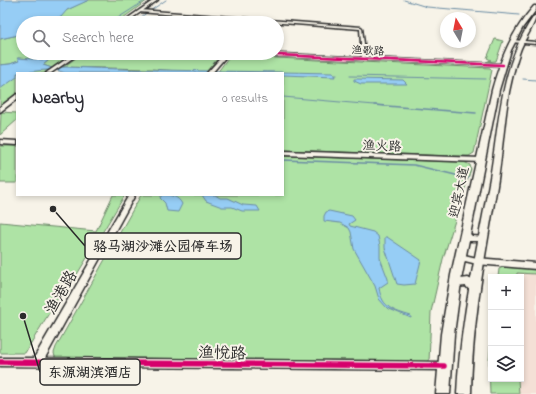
<!DOCTYPE html>
<meta charset="utf-8">
<style>
body{margin:0;font-family:"Indie Flower","LXGW WenKai TC",sans-serif;background:#f2f2f3;color:#2b2b33}
.controls{position:absolute;right:12px;bottom:12px;display:grid;overflow:hidden;border-radius:0px;box-shadow:0 2px 6px #0003}
.controls button{width:36px;height:36px;display:grid;place-items:center;padding:0;border:0;border-bottom:1px solid #e1e1e2;background:#fff;color:#2b2b33;font:20px sans-serif}
.compass{position:absolute;left:440px;top:12px;width:36px;height:36px;border-radius:50%;background:#fff;box-shadow:0 2px 6px #0003;rotate:350deg}
.list{margin:0;padding:0;list-style:none}
h2{display:flex;justify-content:space-between;align-items:center;height:52px;margin:0;padding:0 16px;font-size:17px}
h2 small{font-size:13px;font-weight:400;color:#7c7c81}
.icon{flex:none;width:22px;height:22px;fill:none;stroke:currentColor;stroke-width:2;stroke-linecap:round;stroke-linejoin:round}
.map{position:relative;flex:none;width:536px;height:394px;overflow:hidden}
.search{position:absolute;background:#fff;box-shadow:0 2px 6px #0003;left:16px;top:16px;width:268px;height:44px;display:flex;align-items:center;gap:10px;box-sizing:border-box;padding:0 14px;border-radius:22px;color:#7c7c81;font-size:15px}
.panel{position:absolute;background:#fff;box-shadow:0 2px 6px #0003;left:16px;top:72px;width:268px;height:124px;border-radius:0px}
.map>svg:first-child{display:block}
</style>
<div class="map">
<svg width="536" height="394" viewBox="0 0 536 394">
<rect width="100%" height="100%" fill="#f7f3e8"/>
<filter id="ink" filterUnits="userSpaceOnUse"><feTurbulence type="fractalNoise" baseFrequency=".025" numOctaves="2"/><feDisplacementMap in="SourceGraphic" scale="8" xChannelSelector="R" yChannelSelector="G"/><feConvolveMatrix kernelMatrix="1 2 1 2 8 2 1 2 1" color-interpolation-filters="sRGB"/></filter>
<g filter="url(#ink)">
<!-- built -->
<path fill="#f4e0d6" d="M517 273 536 274V394H519L518 379H521V277H517Z"/>
<!-- green -->
<path fill="#aee3a5" stroke="#6c8768" d="M89 0H148L116 23H41L43 19C60 15 73 6 89 0Z
M23 34V53H73L52 68 43 65 49 60 18 58 19 61 10 64 0 65V39Z
M495 39 503 41 496 61 486 62 491 60 487 58Z
M83 53C102 53 210 50 219 57L205 73 152 69 63 67Z
M233 56 490 68 492 70 474 153 469 156H455L283 150V73H217L228 58Z
M0 67 49 70 45 73H17V93L0 107Z
M1 112 17 113V120L0 135Z
M0 146H17V183H0Z
M283 156 464 162 470 165 471 169 443 259 431 312 429 363 59 359 55 357 54 353 56 347 141 195H283Z
M113 195H125L73 281 69 280 25 353H0V222L96 231Z
M503 267 536 269V274L517 273V277H498L499 269Z
M491 336V379H518L519 394H490L489 362Z"/>
<!-- water -->
<path fill="#96cdf5" stroke="#6b8ca4" d="M0 0H89L67 10 61 17 43 19 41 23H23V34L0 39Z
M17 58 49 60 43 65 52 68 66 67C155 71 244 71 333 73L335 77 283 75V73H65C50 66 32 73 17 73V77L0 89V65L10 64 19 61Z
M357 79 403 80 407 84H361L354 81V79Z
M162 195C171 195 178 196 182 204L178 212 167 211 165 203 160 198Z
M202 195H215L220 198H228L243 205 257 206 260 211H242L232 207H222L206 201Z
M329 211 352 216 355 220 349 224 350 226 373 232 378 236 380 246V258L388 279V282L379 288C382 308 394 311 411 316V318L387 308 379 299 375 286 354 249 351 232 349 228 340 223 324 221V216L326 212Z
M385 237H387L421 260 415 284 404 285 397 284 385 248Z"/>
<g fill="none" stroke-linecap="round" stroke-linejoin="round">
<!-- stream-far1 -->
<path stroke="#6b8ca4" stroke-width="1" d="M404 0 427 7 519 15
M150 11 166 0
M43 20 92 23
M110 23 146 0
M133 23 148 12
M192 23 200 17
M62 56 67 53
M83 59 92 53
M334 75H337
M350 76 486 79
M523 79 536 80
M283 97 386 106"/>
<!-- stream -->
<path stroke="#6b8ca4" stroke-width="1.5" d="M374 105 476 113
M283 160 414 165 468 178"/>
<defs>
<path id="street" d="M140 10 361 27 362 28 366 59 364 60 362 59 360 29 139 12Z"/>
<path id="secondary" d="M154 0H158L125 23H121Z
M261 20 264 21 262 23H258Z
M512 40 536 42V44L511 42V40Z
M75 53H80L51 73H46Z
M225 53H229L212 73H207Z
M231 53H262L503 64 505 65 503 66 233 54Z
M17 94V99L0 112V107Z
M0 140 17 141V145L0 144Z
M283 151 481 158 484 160 481 162 283 155Z
M129 195H135L45 358 444 362 448 363 449 366 448 369 444 370 0 366V358H34Z
M460 254 477 258 536 263V269L477 264 457 259 456 257 457 255Z"/>
<path id="primary" d="M465 231 468 232 472 236 485 237 486 239 485 241H467L461 234 462 232Z
M468 278C473 280 476 284 478 288L477 291C471 292 469 290 466 286L456 287 453 286 451 283 453 280Z"/>
<path id="highway" d="M534 6H536V10L523 27 511 50 499 90 462 275 454 334 450 394H436L441 334 451 275 492 90C501 58 512 31 534 6Z
M534 16H536C536 22 523 42 520 51 515 64 512 78 509 92 504 123 502 155 497 186 485 255 472 323 471 394H457C460 321 477 250 490 178 500 121 500 65 534 16Z"/>
</defs>
<!-- street casing -->
<use href="#street" stroke="#2b2b2b" stroke-width="3"/>
<!-- secondary casing -->
<use href="#secondary" stroke="#2b2b2b" stroke-width="3"/>
<!-- primary casing -->
<use href="#primary" stroke="#2b2b2b" stroke-width="3"/>
<!-- highway casing -->
<use href="#highway" stroke="#2b2b2b" stroke-width="3"/>
<!-- street -->
<use href="#street" fill="#f7f3e8" fill-rule="evenodd"/>
<!-- secondary -->
<use href="#secondary" fill="#f7f3e8" fill-rule="evenodd"/>
<!-- primary -->
<use href="#primary" fill="#f7f3e8" fill-rule="evenodd"/>
<!-- highway -->
<use href="#highway" fill="#f7f3e8" fill-rule="evenodd"/>
<defs>
<path id="cycleway-far1" d="M233 53 503 65"/>
<path id="cycleway" d="M0 362 444 366"/>
</defs>
<!-- cycleway-far1 casing -->
<use href="#cycleway-far1" stroke="#f7f3e8" stroke-width="4"/>
<!-- cycleway casing -->
<use href="#cycleway" stroke="#f7f3e8" stroke-width="8"/>
<!-- cycleway-far1 -->
<use href="#cycleway-far1" stroke="#d6006c" stroke-width="2.5"/>
<!-- cycleway -->
<use href="#cycleway" stroke="#d6006c" stroke-width="5.5"/>
</g>
</g>
<g text-anchor="middle" stroke-width="4" stroke-linejoin="round" paint-order="stroke">
<!-- far-street labels -->
<g font-size="11" fill="#2b2b2b" stroke="#f7f3e8">
<text transform="translate(368 50) rotate(3)" y="4">渔歌路</text>
</g>
<!-- street labels -->
<g font-size="13" fill="#2b2b2b" stroke="#f7f3e8">
<text transform="translate(382 145) rotate(2)" y="5">渔火路</text>
<text transform="translate(458 192) rotate(-78)" y="5">迎宾大道</text>
</g>
<!-- near-street labels -->
<g font-size="16" fill="#2b2b2b" stroke="#f7f3e8">
<text transform="translate(60 292) rotate(-60)" y="6">渔港路</text>
<text transform="translate(222 352) rotate(1)" y="6">渔悦路</text>
</g>
</g>
<!-- callouts -->
<path fill="none" stroke="#2b2b2b" stroke-width="1.5" d="M53 209L85 246M23 316L40 372"/>
<g fill="#2b2b2b" stroke="#f7f3e8" stroke-width="1.5">
<circle cx="53" cy="209" r="4"/>
<circle cx="23" cy="316" r="4"/>
</g>
<g fill="#f7f3e8" stroke="#2b2b2b" stroke-width="1.5">
<rect x="85" y="233" width="156" height="26" rx="4"/>
<rect x="40" y="359" width="100" height="26" rx="4"/>
</g>
<g font-size="14" text-anchor="middle" font-weight="bold" fill="#2b2b2b">
<text x="163" y="251">骆马湖沙滩公园停车场</text>
<text x="90" y="377">东源湖滨酒店</text>
</g>
</svg>
<div class="controls">
<button>+</button>
<button>−</button>
<button><svg class="icon" aria-label="layers" viewBox="0 0 24 24"><path d="M12 4l9 5-9 5-9-5zM3 14l9 5 9-5"/></svg></button>
</div>
<svg class="compass" viewBox="-18 -18 36 36"><path d="M0-13l5 13h-10z" fill="#e53935"/><path d="M0 13l5-13h-10z" fill="#7c7c81"/></svg>
<div class="search"><svg class="icon" aria-label="search" viewBox="0 0 24 24"><circle cx="10" cy="10" r="6"/><path d="M15 15l6 6"/></svg>Search here</div>
<section class="panel">
<h2>Nearby<small>0 results</small></h2>
<ul class="list">
</ul>
</section>
</div>
